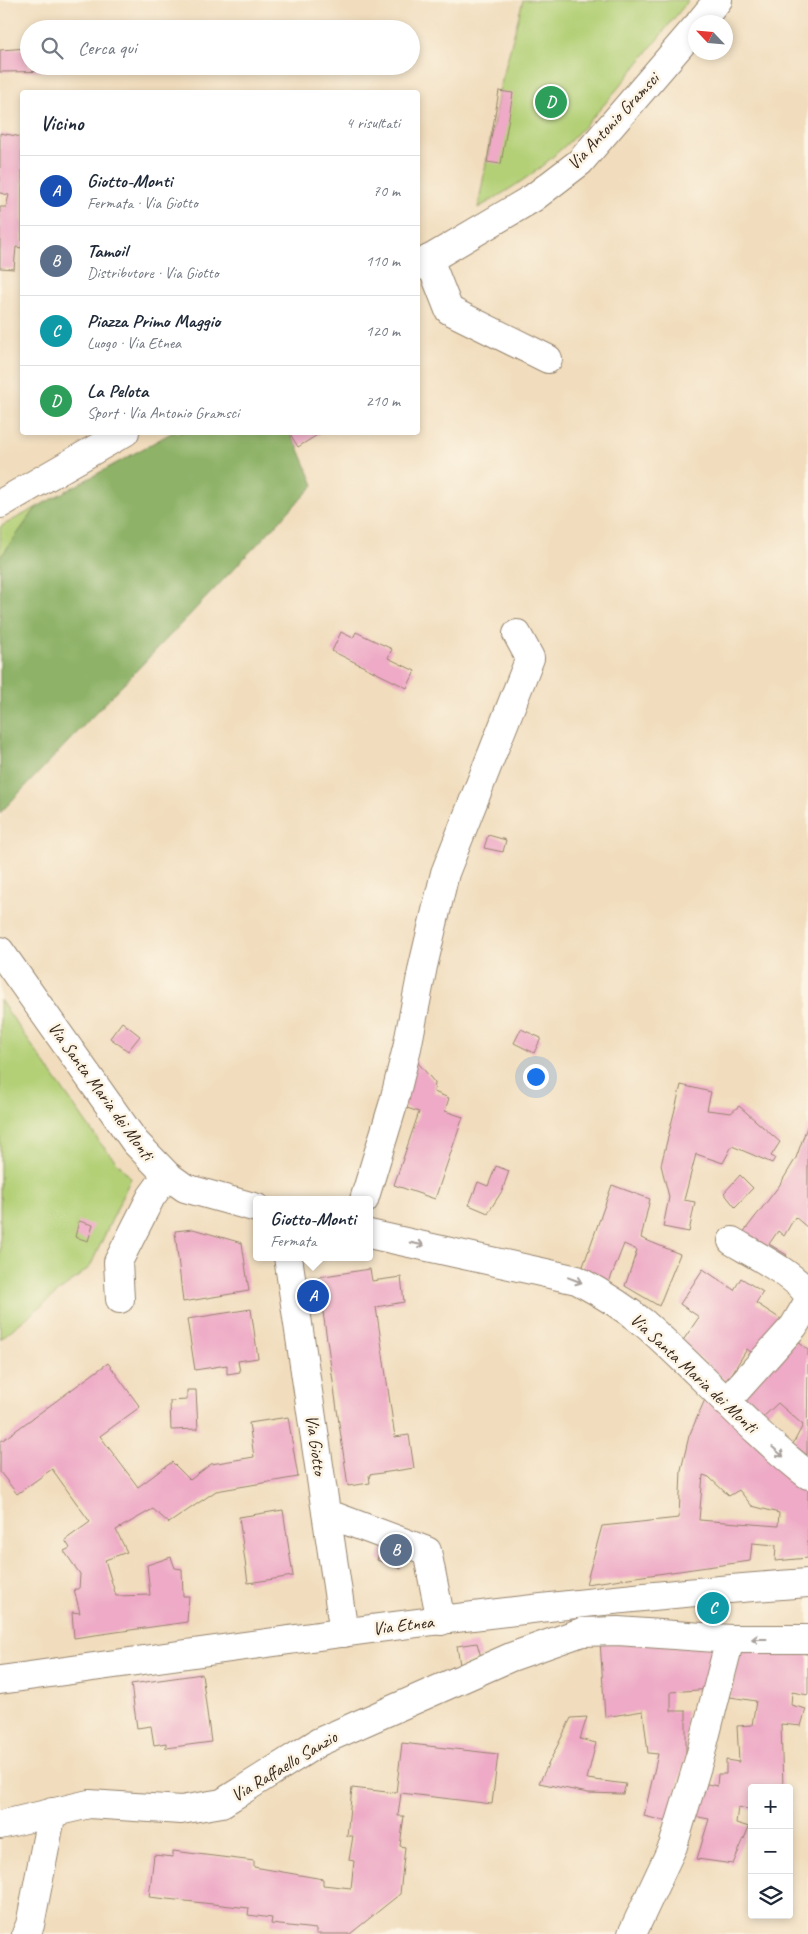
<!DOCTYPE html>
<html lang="it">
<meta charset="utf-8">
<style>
body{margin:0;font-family:Caveat,sans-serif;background:#f6f6f7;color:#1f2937}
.controls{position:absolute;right:15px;bottom:15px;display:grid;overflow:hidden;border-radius:5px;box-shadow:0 2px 8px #0003}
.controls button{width:45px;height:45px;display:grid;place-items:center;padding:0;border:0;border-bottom:1px solid #e0e1e3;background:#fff;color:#1f2937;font:25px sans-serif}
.compass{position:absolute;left:688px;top:15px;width:45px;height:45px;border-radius:50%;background:#fff;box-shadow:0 2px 8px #0003;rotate:296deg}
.you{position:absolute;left:535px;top:1076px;width:18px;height:18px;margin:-12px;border:4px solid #fff;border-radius:50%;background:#1a73e8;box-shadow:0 0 0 8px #1a73e833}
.badge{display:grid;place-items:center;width:32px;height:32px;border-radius:50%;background:#1f6fb2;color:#fff;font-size:16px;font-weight:700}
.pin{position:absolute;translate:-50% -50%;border:2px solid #fff;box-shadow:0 1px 5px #0006}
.popup{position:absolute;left:253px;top:1196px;width:120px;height:65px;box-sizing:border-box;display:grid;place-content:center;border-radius:5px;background:#fff;filter:drop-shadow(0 1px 4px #0005);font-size:16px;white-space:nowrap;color:#747a83}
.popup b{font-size:19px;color:#1f2937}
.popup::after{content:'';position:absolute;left:50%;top:100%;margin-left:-10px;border:10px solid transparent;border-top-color:#fff}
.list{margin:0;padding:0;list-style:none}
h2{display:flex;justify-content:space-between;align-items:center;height:65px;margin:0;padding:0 20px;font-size:21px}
h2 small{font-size:16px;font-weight:400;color:#747a83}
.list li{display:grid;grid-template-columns:32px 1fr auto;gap:15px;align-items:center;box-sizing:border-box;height:70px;padding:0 20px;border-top:1px solid #e0e1e3}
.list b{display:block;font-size:19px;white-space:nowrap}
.list p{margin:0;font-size:16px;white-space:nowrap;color:#747a83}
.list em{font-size:16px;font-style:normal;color:#747a83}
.icon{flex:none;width:28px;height:28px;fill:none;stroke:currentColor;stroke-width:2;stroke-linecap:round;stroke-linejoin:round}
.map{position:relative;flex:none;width:808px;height:1934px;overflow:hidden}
.search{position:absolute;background:#fff;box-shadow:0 2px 8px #0003;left:20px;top:20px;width:400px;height:55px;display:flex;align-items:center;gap:12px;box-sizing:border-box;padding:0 18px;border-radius:28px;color:#747a83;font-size:19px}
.panel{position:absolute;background:#fff;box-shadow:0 2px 8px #0003;left:20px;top:90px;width:400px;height:345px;border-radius:5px}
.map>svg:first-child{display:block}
</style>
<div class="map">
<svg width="808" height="1934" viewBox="0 0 808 1934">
<rect width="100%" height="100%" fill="#fcf5e5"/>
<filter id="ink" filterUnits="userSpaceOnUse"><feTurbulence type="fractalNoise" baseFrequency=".02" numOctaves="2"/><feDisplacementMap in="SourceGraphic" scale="10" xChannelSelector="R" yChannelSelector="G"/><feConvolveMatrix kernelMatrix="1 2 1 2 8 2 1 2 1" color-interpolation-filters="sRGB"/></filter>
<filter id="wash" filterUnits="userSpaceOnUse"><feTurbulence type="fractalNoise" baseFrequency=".0096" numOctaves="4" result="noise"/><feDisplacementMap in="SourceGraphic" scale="20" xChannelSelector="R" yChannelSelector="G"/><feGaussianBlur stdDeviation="1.12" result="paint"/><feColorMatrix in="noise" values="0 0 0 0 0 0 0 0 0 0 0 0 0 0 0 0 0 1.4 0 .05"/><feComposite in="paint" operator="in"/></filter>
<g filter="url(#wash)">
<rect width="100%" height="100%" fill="#f1ddbd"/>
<!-- green -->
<path fill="#b3d077" stroke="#777d4a" d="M523 0H689C644 54 602 115 548 161 527 179 502 194 478 208L499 91Z
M37 507 0 558V527Z
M0 1000 101 1144 131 1178 90 1267 0 1339Z"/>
<!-- forest -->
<path fill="#8eb268" stroke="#646e43" d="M173 432 289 433 298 447 314 485 0 813V558L37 507Z"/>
<g id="blocks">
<!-- building -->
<path fill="#eeaac6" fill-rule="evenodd" d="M29 48V66H71V71L0 72V50Z
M499 91 513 93 501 164 487 162Z
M0 133 22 137V248L16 247 14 269 0 268V207H6L9 195 0 193Z
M289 432H322L298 447Z
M341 632 353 638 356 632 392 649 388 658 415 671 407 688 332 651Z
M488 835 506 840 503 852 484 848Z
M122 1022 140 1036 128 1051 110 1038Z
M521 1029 541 1038 534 1053 514 1043Z
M414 1058 435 1083 434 1092 449 1098 445 1111 463 1117 435 1199 394 1185 419 1112 401 1106Z
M681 1085 711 1092 707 1110 731 1113 739 1106 780 1142 771 1156 775 1158 772 1163 732 1146 723 1163 696 1154 684 1200 695 1202 689 1232 663 1227 669 1197 661 1165Z
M808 1124V1228L795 1217 784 1236 778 1231 769 1244 787 1255 780 1263 742 1234 779 1186 796 1158Z
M496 1166 509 1171 502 1191 488 1213 469 1205 478 1182 488 1186Z
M740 1175 753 1188 735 1207 724 1193Z
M612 1185 650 1199 641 1238 680 1254 659 1306 625 1286 637 1250 624 1244 608 1285 582 1269Z
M79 1221 93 1225 88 1241 75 1237Z
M193 1229 242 1243 249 1291 183 1302 175 1231Z
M370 1269 372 1281 401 1277 404 1302 376 1307 395 1437 409 1435 414 1468 369 1475 370 1483 348 1486 318 1277Z
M703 1269 734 1290 741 1278 763 1292 756 1303 787 1323 759 1358 747 1349 727 1382 682 1342 699 1317 680 1304Z
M251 1309 258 1358 238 1361 240 1372 227 1374V1365L195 1370 187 1319Z
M796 1340 808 1350 807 1455 793 1444 803 1425 778 1403 762 1418 739 1400Z
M108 1363 140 1407 100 1436 138 1487 172 1462 190 1480 211 1464 254 1457 249 1423 288 1417 298 1477 216 1491 169 1523 153 1509 116 1530 127 1552 105 1560 116 1596 150 1595 147 1565 171 1557 175 1568 182 1569 183 1596H189L187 1622 74 1638 72 1612 80 1613 74 1589H79L80 1574 64 1551 70 1548 65 1540 90 1522 52 1469 17 1494 0 1472V1442Z
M187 1390H196L198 1429 171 1430 170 1401 187 1400Z
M706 1397 793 1478 808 1489V1558L775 1561 776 1545 752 1543 750 1561 586 1584 602 1526 679 1518 681 1470 689 1436ZM703 1475 709 1477 729 1496 739 1490 752 1506 779 1513 778 1526 699 1520Z
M283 1510 293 1576 248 1583 239 1517Z
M388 1531 411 1540 401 1569 377 1560Z
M600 1641 714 1645 711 1689 671 1692V1711H686V1755L668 1822 644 1816 658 1754 648 1753 643 1711 605 1717Z
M477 1643 481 1657 460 1665 457 1646Z
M741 1649 808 1654V1695L792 1692 791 1705 806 1709 801 1726 781 1724 783 1788H752V1810L738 1807 736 1823 749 1827 733 1864 697 1859 709 1819 693 1816 703 1783 717 1786 718 1774H726V1760L739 1762 737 1726 752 1725 756 1701 730 1697Z
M202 1674 211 1742 166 1748V1743L154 1745 151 1726 137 1728 131 1684Z
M587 1717 580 1739 596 1743 587 1779 626 1784 623 1794 588 1793 539 1783 571 1718Z
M402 1743 498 1754 492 1804 401 1793 398 1816H404L400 1846 405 1847 400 1894 350 1934H316V1929L271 1924 272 1918 248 1915 249 1908 149 1897 154 1855 173 1857V1851L254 1861V1867L323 1879V1885L351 1888 354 1861 349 1860 353 1836H347L352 1788 396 1793Z"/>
</g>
</g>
<g filter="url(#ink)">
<use href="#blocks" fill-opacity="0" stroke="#96846e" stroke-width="1"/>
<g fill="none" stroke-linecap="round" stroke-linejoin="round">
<defs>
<path id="minor" d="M429 259 449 310 548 359
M0 951 135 1142 167 1175 185 1188 257 1208
M364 1200 393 1105 407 1048 423 966 445 873 530 658 517 634
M369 1234 577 1280C601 1293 624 1307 645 1324 701 1373 749 1429 808 1475
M732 1241C750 1252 800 1277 808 1296
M288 1257 344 1633
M120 1299 118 1262 151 1197 167 1175
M726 1402 794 1326 808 1302
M326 1513 427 1551 441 1621
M0 1825 89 1804 181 1810 222 1803 319 1742 511 1657 582 1632 618 1631 730 1639H808
M26 1934 30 1925 52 1812
M632 1934 673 1846 701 1753 730 1639"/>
<path id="major" d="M700 22 718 0
M418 266 533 198 580 162 696 27
M0 504 125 432
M0 1680C269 1643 537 1602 808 1583"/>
</defs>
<!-- minor casing -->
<use href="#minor" stroke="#96846e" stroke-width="30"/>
<!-- major casing -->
<use href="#major" stroke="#96846e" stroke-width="30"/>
<!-- minor -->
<use href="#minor" stroke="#fff" stroke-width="28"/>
<!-- major -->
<use href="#major" stroke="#fff" stroke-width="28"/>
</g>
<!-- one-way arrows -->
<defs><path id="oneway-shaft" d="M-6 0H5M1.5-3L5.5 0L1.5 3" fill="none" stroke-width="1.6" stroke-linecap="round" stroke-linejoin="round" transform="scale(1.25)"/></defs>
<g stroke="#a79f9a">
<use href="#oneway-shaft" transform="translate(417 1244) rotate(12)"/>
<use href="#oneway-shaft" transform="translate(575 1280) rotate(21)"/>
<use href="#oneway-shaft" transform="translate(778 1452) rotate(41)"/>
<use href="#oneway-shaft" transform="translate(759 1639) rotate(-180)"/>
</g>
</g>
<g text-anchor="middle" stroke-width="5" stroke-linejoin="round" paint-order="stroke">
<!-- street labels -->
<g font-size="18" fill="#3b2a1e" stroke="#fcf5e5">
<text transform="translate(613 121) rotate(-47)" y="6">Via Antonio Gramsci</text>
<text transform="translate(101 1091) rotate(54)" y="6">Via Santa Maria dei Monti</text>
<text transform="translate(694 1373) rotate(43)" y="6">Via Santa Maria dei Monti</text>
<text transform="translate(316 1445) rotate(82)" y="6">Via Giotto</text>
<text transform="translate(403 1625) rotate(-7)" y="6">Via Etnea</text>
<text transform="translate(284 1766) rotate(-31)" y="6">Via Raffaello Sanzio</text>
</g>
</g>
</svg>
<div class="controls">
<button>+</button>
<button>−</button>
<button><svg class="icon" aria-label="layers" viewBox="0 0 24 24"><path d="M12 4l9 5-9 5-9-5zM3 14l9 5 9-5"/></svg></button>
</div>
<svg class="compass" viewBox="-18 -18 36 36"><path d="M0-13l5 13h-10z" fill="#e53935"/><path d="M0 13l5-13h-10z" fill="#747a83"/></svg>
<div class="you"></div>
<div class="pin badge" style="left:313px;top:1296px;background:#1a4fb4">A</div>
<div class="popup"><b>Giotto-Monti</b>Fermata</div>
<div class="pin badge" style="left:396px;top:1550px;background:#5c6f8a">B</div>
<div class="pin badge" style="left:713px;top:1608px;background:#0f9aa8">C</div>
<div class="pin badge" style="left:551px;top:102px;background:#2e9e5b">D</div>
<div class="search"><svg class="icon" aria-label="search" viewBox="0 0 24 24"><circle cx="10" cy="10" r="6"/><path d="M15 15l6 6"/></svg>Cerca qui</div>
<section class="panel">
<h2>Vicino<small>4 risultati</small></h2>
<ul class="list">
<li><span class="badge" style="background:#1a4fb4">A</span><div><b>Giotto-Monti</b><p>Fermata · Via Giotto</p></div><em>70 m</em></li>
<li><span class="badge" style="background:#5c6f8a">B</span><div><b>Tamoil</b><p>Distributore · Via Giotto</p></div><em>110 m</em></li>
<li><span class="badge" style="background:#0f9aa8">C</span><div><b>Piazza Primo Maggio</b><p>Luogo · Via Etnea</p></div><em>120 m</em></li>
<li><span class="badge" style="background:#2e9e5b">D</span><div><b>La Pelota</b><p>Sport · Via Antonio Gramsci</p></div><em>210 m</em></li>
</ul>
</section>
</div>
